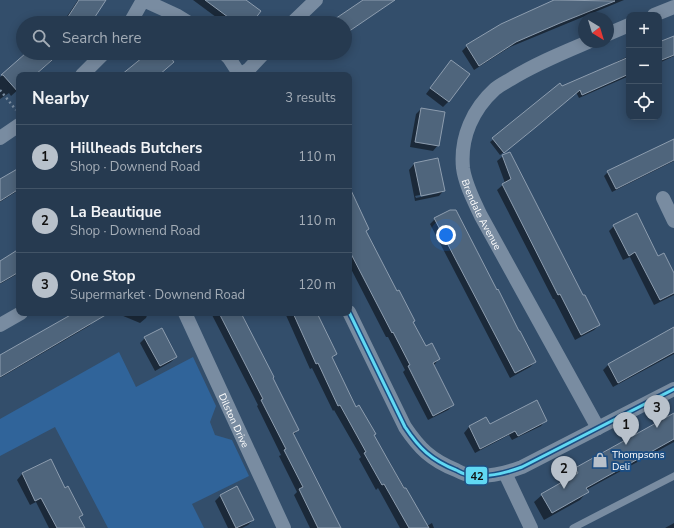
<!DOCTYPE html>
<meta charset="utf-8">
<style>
body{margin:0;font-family:"Nunito Sans",sans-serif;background:#2e4157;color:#f1f3f6}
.controls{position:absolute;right:12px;top:12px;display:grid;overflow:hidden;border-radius:8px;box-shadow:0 2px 10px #0003}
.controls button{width:36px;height:36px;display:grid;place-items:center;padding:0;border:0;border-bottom:1px solid #425467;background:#263a50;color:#f1f3f6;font:20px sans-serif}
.compass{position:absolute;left:578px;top:12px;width:36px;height:36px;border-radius:50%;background:#263a50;box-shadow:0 2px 10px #0003;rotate:142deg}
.you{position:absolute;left:446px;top:235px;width:14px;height:14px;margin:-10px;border:3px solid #fff;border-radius:50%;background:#1a73e8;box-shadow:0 0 0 6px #1a73e833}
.badge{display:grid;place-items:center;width:26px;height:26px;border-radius:50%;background:#b8c1cb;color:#111;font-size:13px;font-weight:700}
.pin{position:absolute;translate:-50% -33px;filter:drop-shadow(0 1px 2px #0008)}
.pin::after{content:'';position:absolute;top:21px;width:14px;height:12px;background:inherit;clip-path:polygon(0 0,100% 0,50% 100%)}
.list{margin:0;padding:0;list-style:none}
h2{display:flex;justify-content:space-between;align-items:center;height:52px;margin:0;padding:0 16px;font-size:17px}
h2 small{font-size:13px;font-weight:400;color:#a4adb7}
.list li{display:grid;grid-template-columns:26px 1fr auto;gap:12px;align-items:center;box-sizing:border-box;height:64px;padding:0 16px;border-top:1px solid #425467}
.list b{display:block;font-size:15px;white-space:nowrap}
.list p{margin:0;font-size:13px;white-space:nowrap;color:#a4adb7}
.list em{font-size:13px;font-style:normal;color:#a4adb7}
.icon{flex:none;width:22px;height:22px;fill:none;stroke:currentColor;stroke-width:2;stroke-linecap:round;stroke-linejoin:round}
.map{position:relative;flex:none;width:674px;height:528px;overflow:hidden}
.search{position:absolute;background:#263a50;box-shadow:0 2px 10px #0003;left:16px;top:16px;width:336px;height:44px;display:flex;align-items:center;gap:10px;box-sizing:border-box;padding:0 14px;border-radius:22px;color:#a4adb7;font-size:15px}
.panel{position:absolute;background:#263a50;box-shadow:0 2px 10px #0003;left:16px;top:72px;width:336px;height:244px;border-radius:8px}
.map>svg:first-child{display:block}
</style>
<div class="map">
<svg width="674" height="528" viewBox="0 0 674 528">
<rect width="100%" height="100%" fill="#334e6b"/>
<!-- green -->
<path fill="#30649a" d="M119 352 136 387 193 357 216 406 210 422 215 435 232 440 249 476 192 504 204 528H108L55 427 0 456V419Z"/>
<!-- shadow -->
<path fill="#0007" fill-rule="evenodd" d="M78 0H105L90 23H60L68 15Z
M193 0H244L251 23H224Z
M555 0H624L510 47 474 70 462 51 467 46 501 25Z
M674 37V56L659 63V43Z
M28 53H61L35 75H19V89L11 96 9 93 0 99V77Z
M629 56V76L579 98 576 92 532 130 500 155 490 142 562 87 613 65 616 62Z
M451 61 449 101 443 107 426 94Z
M421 109 438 145 433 151 410 147 416 114Z
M674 140V161L612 192 604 176 608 172Z
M503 156 599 325 594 330 575 340 554 299H553L497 190 505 183 497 161Z
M437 159 444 190 439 196 415 201 409 170 414 164ZM439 191V193L416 198 415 196Z
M19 169V190L0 202V180Z
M349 189 365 232 425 348 439 359 434 365 453 405 448 410 428 420 403 372 405 370 388 337H386L350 267 351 265 349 260Z
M435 219 496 291 535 362 530 367 510 378 430 224Z
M614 226 658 257 674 275V295L654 305 630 257 623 260 609 231Z
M19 250V273L0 284V262Z
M76 313H89L94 321 89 326 0 378V357Z
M116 313H148L146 318 140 323Z
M211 313H240L298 430 293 435 340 528H310L294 495 297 492 279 456 281 455 257 406 258 405Z
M285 313H317L336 354 332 358 356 408 373 435 427 526 432 523 434 528H400L378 488 376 490 359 459 361 457 334 410 333 411 312 368 310 369Z
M674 328V354L613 387 603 370 609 364Z
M145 338 176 357 171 362 155 371 140 343Z
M674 414V442L586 490 587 492 580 500 544 520 534 502 542 495 570 479 568 476 576 468Z
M486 419 489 426 546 420 541 426 512 440 509 435 475 453 464 433 469 427Z
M50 460 65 489 82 514 79 518 84 528H49L36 502 30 505 17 480 22 474Z
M237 487 253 520 248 525 242 528H228L215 501 220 496Z
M674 523V528H665Z"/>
<!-- building -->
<path fill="#4f657c" stroke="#8d9daf" d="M79 0H106L91 23H64Z
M205 0H246L261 11 252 23H236Z
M363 0H395L345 34V23H329Z
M554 0 615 1 560 23 516 42 479 66 466 45 501 24Z
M674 36V55L659 61V42Z
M26 53H60L35 75H19V93L3 75H1Z
M148 53H167L174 62 159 75H121Z
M629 57V74L582 95 580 90 536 127 504 153 492 138 560 83 562 86Z
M451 60 470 74 449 102 430 88Z
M421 108 445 112 439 146 415 142Z
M674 139V160L616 189 607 171Z
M510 152 583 295H585L600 325 581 335 560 294 558 295 502 184 511 179 502 155Z
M438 158 445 191 421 196 414 163Z
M19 168V189L0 201V179Z
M349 186 369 229 366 231 397 291 399 290 415 321 413 322 426 346 432 343 440 359 433 363 454 405 433 416 408 366 410 365 393 332 392 333 349 250Z
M450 210H456L497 290 498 289 519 331H520L536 362 515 373 434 218Z
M637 213 658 256 664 253 674 273V293L660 300 635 252 629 256 613 225Z
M19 249V272L0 283V261Z
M74 313H109L0 377V355Z
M219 313H241L274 377 273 378 299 430 293 433 341 528H318L299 489 303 487 284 450 286 449 261 400 263 399Z
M293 313H317L337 354 332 357 356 407 359 405 376 434 374 435 388 460 404 488H406L429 528H409L384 484 382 485 364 453 366 452 340 405 338 406 318 363 316 364Z
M674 327V352L618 383 608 364Z
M162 328 177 357 160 366 144 337Z
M537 400 547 421 518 436 515 431 480 449 469 426 486 417 490 424Z
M674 413V439L586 488 589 492 552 513 541 494 578 473 575 468Z
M51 459 65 488 68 486 83 515 79 517 85 528H57L41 498 35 501 22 473Z
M237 486 254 520 236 528 220 495Z"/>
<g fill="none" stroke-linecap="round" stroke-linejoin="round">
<!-- path -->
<path stroke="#798ca1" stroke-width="2.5" stroke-dasharray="2 3" stroke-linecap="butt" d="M0 90 16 110"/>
<!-- service -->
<path stroke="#798ca1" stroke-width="7" d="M573 528 674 476"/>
<!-- minor -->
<g stroke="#798ca1" stroke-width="14">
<path d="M143 0 176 15 189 23"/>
<path d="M654 15 674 7"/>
<path d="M130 23 143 0"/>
<path d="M292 23 316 0"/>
<path d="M608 34 629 25"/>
<path id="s1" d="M588 42C562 53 535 64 511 79 506 82 500 85 495 89 473 109 460 137 463 168 465 184 474 201 481 216L598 428"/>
<path d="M224 53 229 58 240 75"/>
<path d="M82 75 104 53"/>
<path d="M240 75 249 69 264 53"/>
<path d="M0 138 19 125"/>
<path d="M663 198 674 221"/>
<path d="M349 312 405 427C419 448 431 460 456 470 460 472 465 475 470 475 487 478 506 473 522 467L674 389"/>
<path id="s2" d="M185 313 284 528"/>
<path d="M0 325 21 313"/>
<path d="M505 473 531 528"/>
</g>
<defs>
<path id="bus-1" d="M349 312 405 427C419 448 431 460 456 470 460 472 465 475 470 475 487 478 506 473 522 467L674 389"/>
</defs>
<!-- bus-1 casing -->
<use href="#bus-1" stroke="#1c4d82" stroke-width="6"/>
<!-- bus-1 -->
<use href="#bus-1" stroke="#60d8f3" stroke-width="3"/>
</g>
<!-- icons -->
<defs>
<symbol id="shop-bare" viewBox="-9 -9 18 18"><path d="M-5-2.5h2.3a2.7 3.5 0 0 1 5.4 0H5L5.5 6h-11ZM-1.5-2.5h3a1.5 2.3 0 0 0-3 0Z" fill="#b8c1cb" stroke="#1c4d82" stroke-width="2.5" paint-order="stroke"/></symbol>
</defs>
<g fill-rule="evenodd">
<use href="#shop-bare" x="589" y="449" width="22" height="22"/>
</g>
<g text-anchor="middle" stroke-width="4" stroke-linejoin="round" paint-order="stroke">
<!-- street labels -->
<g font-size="10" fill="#fff" stroke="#1c4d82">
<text dy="4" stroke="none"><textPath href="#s1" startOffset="243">Brendale Avenue</textPath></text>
<text dy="4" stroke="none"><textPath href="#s2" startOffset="118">Dilston Drive</textPath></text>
</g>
<!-- poi labels -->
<g font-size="10" fill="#fff" stroke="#1c4d82" text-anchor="start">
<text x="612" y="458">Thompsons<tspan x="612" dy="12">Deli</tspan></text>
</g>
</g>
<rect stroke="#1c4d82" stroke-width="1.5" x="465" y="466" width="23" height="19" rx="4" fill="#60d8f3"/>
<g font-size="11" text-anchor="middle" font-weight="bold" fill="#111">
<text x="477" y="480">42</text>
</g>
</svg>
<div class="controls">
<button>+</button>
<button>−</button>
<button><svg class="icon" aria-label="locate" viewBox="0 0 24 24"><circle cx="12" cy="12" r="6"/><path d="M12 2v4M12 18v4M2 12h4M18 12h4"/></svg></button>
</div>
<svg class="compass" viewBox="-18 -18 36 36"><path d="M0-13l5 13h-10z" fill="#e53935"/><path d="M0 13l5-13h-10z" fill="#a4adb7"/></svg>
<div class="you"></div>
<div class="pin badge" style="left:626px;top:445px">1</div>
<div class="pin badge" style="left:564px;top:489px">2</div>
<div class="pin badge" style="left:657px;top:428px">3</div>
<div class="search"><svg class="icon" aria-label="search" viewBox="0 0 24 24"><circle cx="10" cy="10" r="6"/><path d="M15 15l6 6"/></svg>Search here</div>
<section class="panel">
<h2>Nearby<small>3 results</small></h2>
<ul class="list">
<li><span class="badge">1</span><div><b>Hillheads Butchers</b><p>Shop · Downend Road</p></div><em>110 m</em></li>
<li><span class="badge">2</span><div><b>La Beautique</b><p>Shop · Downend Road</p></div><em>110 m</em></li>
<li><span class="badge">3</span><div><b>One Stop</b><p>Supermarket · Downend Road</p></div><em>120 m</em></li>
</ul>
</section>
</div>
